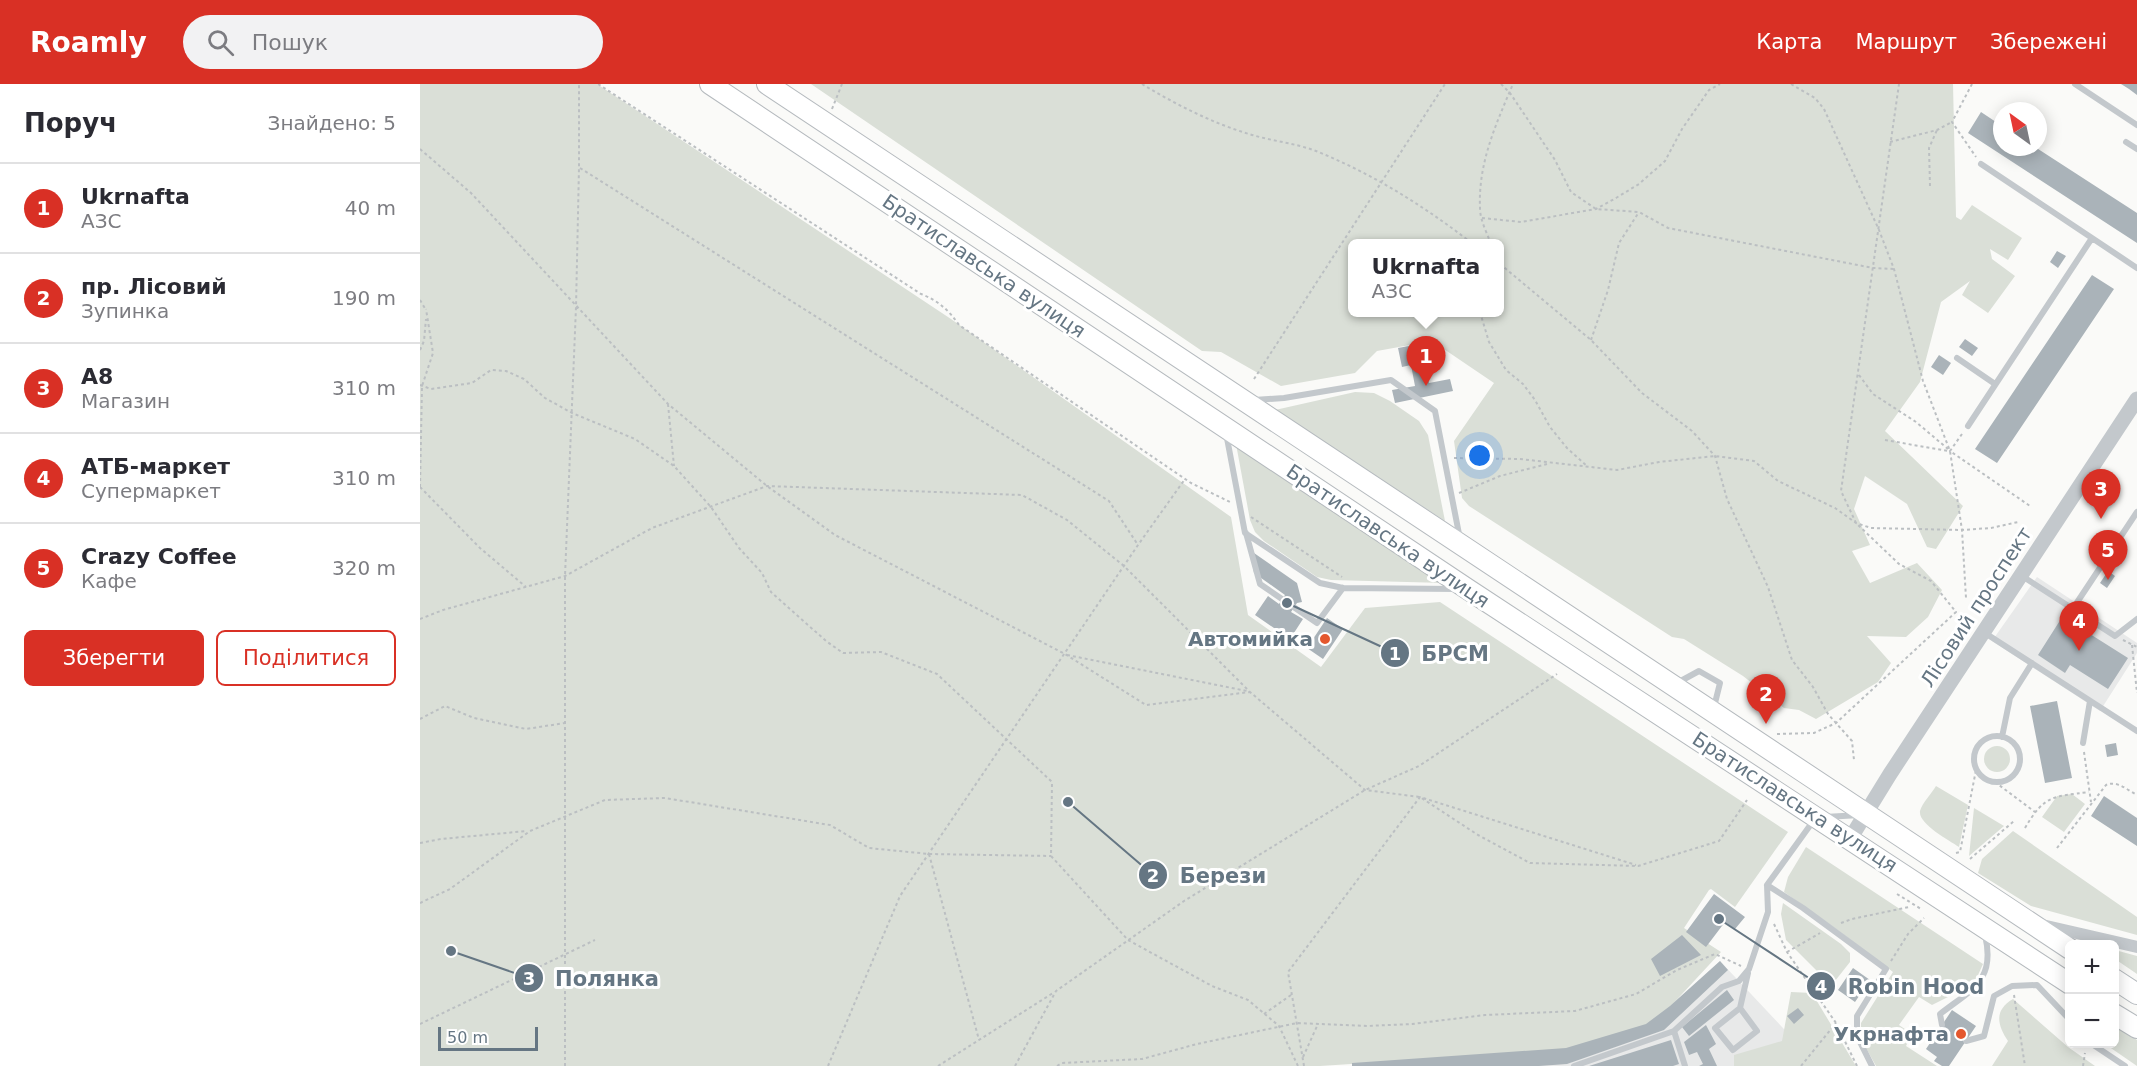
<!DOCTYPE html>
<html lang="uk">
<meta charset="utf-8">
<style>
body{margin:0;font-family:"DejaVu Sans",sans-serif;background:#f2f2f3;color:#2b2b33}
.controls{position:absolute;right:18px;bottom:18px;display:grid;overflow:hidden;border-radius:9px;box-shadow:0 3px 15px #0003}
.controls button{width:54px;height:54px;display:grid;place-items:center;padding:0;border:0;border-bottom:2px solid #e1e1e2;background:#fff;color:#2b2b33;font:30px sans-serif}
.compass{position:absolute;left:1573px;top:18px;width:54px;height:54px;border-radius:50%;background:#fff;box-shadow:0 3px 15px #0003;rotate:327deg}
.scale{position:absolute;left:18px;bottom:15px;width:100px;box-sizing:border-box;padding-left:6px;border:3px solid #657683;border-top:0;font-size:16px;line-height:21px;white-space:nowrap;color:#657683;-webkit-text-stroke:4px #fff;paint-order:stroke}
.you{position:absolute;left:1060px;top:372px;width:21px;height:21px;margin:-15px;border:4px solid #fff;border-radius:50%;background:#1a73e8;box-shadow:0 0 0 9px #1a73e833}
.badge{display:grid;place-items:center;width:39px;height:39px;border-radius:50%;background:#d93025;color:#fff;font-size:20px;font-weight:700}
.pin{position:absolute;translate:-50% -50px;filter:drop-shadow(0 2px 3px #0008)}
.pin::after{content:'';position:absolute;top:32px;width:21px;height:18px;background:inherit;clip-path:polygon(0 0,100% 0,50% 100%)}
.popup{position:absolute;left:928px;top:155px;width:156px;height:78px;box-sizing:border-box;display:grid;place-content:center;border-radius:9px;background:#fff;filter:drop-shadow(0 2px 4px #0005);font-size:20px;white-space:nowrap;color:#7c7c81}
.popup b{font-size:22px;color:#2b2b33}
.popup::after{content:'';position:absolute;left:50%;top:100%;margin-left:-12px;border:12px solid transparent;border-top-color:#fff}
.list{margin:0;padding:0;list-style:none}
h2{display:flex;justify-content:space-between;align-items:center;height:78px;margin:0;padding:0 24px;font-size:26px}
h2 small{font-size:20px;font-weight:400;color:#7c7c81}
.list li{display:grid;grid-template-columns:39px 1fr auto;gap:18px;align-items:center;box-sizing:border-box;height:90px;padding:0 24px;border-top:2px solid #e1e1e2}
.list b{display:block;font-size:22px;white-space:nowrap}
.list p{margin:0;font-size:20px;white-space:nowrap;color:#7c7c81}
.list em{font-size:20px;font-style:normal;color:#7c7c81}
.actions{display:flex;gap:12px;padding:18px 24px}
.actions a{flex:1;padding:14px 0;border:2px solid #d93025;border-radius:9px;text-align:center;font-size:21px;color:#d93025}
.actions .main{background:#d93025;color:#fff}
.icon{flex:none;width:33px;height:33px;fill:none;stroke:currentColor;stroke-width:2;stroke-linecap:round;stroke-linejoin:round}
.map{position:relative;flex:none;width:1717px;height:982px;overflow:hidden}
header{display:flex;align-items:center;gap:36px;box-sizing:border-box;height:84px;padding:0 30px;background:#d93025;color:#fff}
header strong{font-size:28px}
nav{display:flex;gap:33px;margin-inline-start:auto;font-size:21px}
.search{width:420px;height:54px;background:#f2f2f3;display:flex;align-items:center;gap:15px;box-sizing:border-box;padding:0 21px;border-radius:33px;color:#7c7c81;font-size:22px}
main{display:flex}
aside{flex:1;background:#fff}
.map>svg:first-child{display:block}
</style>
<header>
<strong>Roamly</strong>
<div class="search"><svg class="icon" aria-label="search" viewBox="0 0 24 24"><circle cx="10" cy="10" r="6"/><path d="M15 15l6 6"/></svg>Пошук</div>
<nav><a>Карта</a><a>Маршрут</a><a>Збережені</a></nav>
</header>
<main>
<aside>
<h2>Поруч<small>Знайдено: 5</small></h2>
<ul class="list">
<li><span class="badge">1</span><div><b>Ukrnafta</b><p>АЗС</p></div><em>40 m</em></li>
<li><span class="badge">2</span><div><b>пр. Лісовий</b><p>Зупинка</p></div><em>190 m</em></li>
<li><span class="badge">3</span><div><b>А8</b><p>Магазин</p></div><em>310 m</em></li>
<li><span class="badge">4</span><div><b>АТБ-маркет</b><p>Супермаркет</p></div><em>310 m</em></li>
<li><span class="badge">5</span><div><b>Crazy Coffee</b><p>Кафе</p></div><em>320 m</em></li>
</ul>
<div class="actions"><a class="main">Зберегти</a><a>Поділитися</a></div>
</aside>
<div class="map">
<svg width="1717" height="982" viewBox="0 0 1717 982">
<rect width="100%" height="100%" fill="#fafaf8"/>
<!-- built -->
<path fill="#e8e9e9" d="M1617 493 1717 559V569L1680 627 1572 557Z
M1300 877 1378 960 1356 982H932V979L1250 922Z"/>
<!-- green -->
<path fill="#dadfd7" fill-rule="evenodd" d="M0 0H177L531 235 811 433 828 531 901 583 945 524 1020 518 1368 748 1315 823 1291 805 1289 806 1264 844 1301 868 1237 937 1149 966 900 982H0Z
M391 0H1533L1536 133 1541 136 1552 121 1602 154 1588 176 1570 165 1572 175 1595 192 1568 229 1542 211 1550 197 1521 218 1500 298 1465 347 1543 422 1516 465 1507 463 1487 420 1445 392 1434 425 1450 461 1432 467 1450 499 1497 479 1522 506 1508 533 1486 553 1447 552 1471 579 1458 598 1396 635 1379 626 1364 624 1323 592 1264 555 1252 553 1049 422 1042 414 1034 357 1074 299 1012 257 957 267 935 289 861 302 801 268 782 267ZM932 160H1080V228H932Z
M935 308 954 309 970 317 999 337 1008 351 1025 437 855 326Z
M816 360 1025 499 911 496 897 493 844 457 835 448 830 436Z
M1564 675a13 13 0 1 1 26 0a13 13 0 1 1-26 0Z
M1516 702 1548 721 1539 763C1529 756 1498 740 1500 727 1502 719 1512 709 1516 702Z
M1652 710 1665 720 1644 748 1622 733 1637 712Z
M1554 724 1584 742 1549 772Z
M1593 747 1717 833V851L1611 822 1558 789 1562 775Z
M1386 763 1563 880 1554 900 1512 921 1499 913 1479 941 1492 950 1486 962 1517 982H1456L1441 955V939L1473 888 1419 847 1364 808 1368 793Z
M1363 819 1421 860 1430 869V878L1415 897 1404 894 1366 856 1361 830Z
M1695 866 1717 872V890L1695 875Z
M1371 908 1392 909 1436 982H1314V971L1362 957Z
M1593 915 1648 963 1675 982H1572L1588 957C1577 941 1574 926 1593 915Z
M1695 940 1717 956V982L1685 960H1694Z"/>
<!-- building -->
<path fill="#aab3b9" d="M1701 0H1717V11L1709 5Z
M1561 28 1582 42V63H1615L1717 129V159L1548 49Z
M1637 167 1646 172 1638 184 1630 178Z
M1672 191 1694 205 1577 379 1555 365Z
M1545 255 1558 264 1552 272 1539 263Z
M1010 258 1014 277 1004 279 1009 299 1030 295 1033 307 975 319 972 306 995 302 991 281 982 283 978 264Z
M1519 271 1531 279 1523 291 1511 283Z
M834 469 877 499 882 518 877 519 871 528 883 535 870 555 835 531 848 512 859 520 865 511 834 489 831 472Z
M1688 487 1695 492 1687 504 1680 499Z
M1646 527 1674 544 1670 550 1708 574 1688 605 1650 581 1645 589 1618 571Z
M907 534 923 545 903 575 887 564Z
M1637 617 1652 694 1625 699 1610 622Z
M1696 659 1698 671 1687 673 1685 661Z
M1684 712 1717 734V762L1671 732Z
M1294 810 1325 833 1315 845 1305 838 1286 863 1266 848Z
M1262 851 1281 871 1240 892 1231 875Z
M1300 877 1308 886 1244 946 1147 980 1119 982H932V979L1146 964 1226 940 1250 922Z
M1433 884 1450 896 1435 918 1418 906Z
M1307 906 1314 916 1269 952 1262 943Z
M1378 924 1384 931 1374 940 1367 932Z
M1532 926 1556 942 1529 982H1522L1514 977 1517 973 1506 965Z
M1286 941 1296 960 1289 965 1297 982H1279L1283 980 1277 968 1269 971 1264 958Z
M1251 956 1259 980 1253 982H1169Z"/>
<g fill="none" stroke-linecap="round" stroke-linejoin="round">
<defs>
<path id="primary" d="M290 0 1049 506 1650 900
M347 0 1650 865
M1694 895 1717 910
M1694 930 1717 944"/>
</defs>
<!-- primary casing -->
<use href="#primary" stroke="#b5babe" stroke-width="22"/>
<!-- path -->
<path stroke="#bbbfc2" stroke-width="2" stroke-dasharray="3 3" stroke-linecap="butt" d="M178 0 501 210C517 216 529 226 539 241L771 399 810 418
M722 0C755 20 792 39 829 50 851 57 875 59 896 67 953 90 1004 122 1053 160
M1081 0 1090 9 1135 76 1151 108 1176 125 1219 128 1248 144 1453 184 1474 185
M1371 0 1395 14 1404 25 1459 146 1474 185 1503 297 1530 367 1542 446 1546 514
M1552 0 1532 38 1556 73
M412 25 422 0
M1470 58 1517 46 1532 38
M0 65 51 109 248 320 347 402 415 451 645 570 726 621 830 608
M160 84 689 417 718 461
M1510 102 1509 64 1517 46
M1062 134 1101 138 1176 125 1196 114 1219 100 1245 77 1262 45 1289 6 1300 0
M1071 160C1067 149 1060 136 1060 124 1058 79 1076 40 1093 0
M1080 180 1171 256 1222 309 1272 347 1295 372 1307 415 1348 503 1372 576 1393 603 1408 630 1432 657 1434 676
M0 216 6 226
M1060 228 1069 258 1086 286 1103 300 1115 316 1130 343 1147 364 1168 383
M1171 256 1188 206 1199 159 1219 128
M0 266 4 257 6 235
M1439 291 1453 310 1496 338 1528 365
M834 295 1025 0
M0 301 11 305 52 299 71 286 86 287 104 295 125 314 152 329 215 355 254 382 291 423 319 464 342 489 351 508 406 557 423 569 461 568 517 590 632 698 631 772 708 856 792 902 828 916 859 942 878 982
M248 320 254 382
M1542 350 1530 367 1610 422
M1465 356 1528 367
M1034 374 1100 375 1197 386 1239 378 1295 372 1334 377 1358 397 1415 424 1436 439 1451 444 1542 446 1571 444 1598 438
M0 403 2 302 13 269 6 225
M0 403 60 464 106 503
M1039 409 1080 392 1127 380
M831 433 922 493
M0 535 23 526 145 492 232 444 347 402 602 411 647 436 704 482 830 608 945 706 1000 713 1058 751 1110 779 1218 782 1299 757 1327 716
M1703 556 1717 563
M1712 561 1717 609
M647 571 827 607
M0 635 25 622 54 634 106 645 145 639
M1357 650 1394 649 1416 639 1536 528 1511 497 1479 480 1436 439 1421 407 1479 0
M1664 668 1671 718
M1575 698 1615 728
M1605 744C1625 710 1633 713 1669 708
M0 759 21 755 107 747
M1637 764 1686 701C1697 696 1707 706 1717 711
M1536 769 1540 768 1556 686
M509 770 559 956
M1550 775 1594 737
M1477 810 1501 825
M0 819 30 805 110 747 185 716 245 714 410 741 449 764 509 770 631 772
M1421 839 1432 835 1489 823
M1354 840 1367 868 1416 939 1437 982
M1367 868 1400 849
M1471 877 1488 850 1504 834
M1594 911 1605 982
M844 930 871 911
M0 940 175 856
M883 973 898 940
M145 982V492L156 223 159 83V0
M408 982 480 812 718 461 765 395
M518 982 633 909
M595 982 636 907 764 817 945 706 999 682 1137 590
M637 982 642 979 722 975 777 960 877 939 947 942 992 940 1065 931 1155 927 1216 910 1257 886 1295 870 1321 882
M884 982 868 888 1000 713 1216 781
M1381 982 1416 939
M1663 982 1665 969"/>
<!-- service -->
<path stroke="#c3c8cc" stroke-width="6" d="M1655 0 1717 41
M1706 58 1717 65
M1561 80 1717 184
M1537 274 1575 300
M834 316 864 314 971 296 1015 327 1040 455
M1548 342 1672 154
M806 349 825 449 900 499 923 504 1037 505
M826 449 840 500 897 539 923 504
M1602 492 1695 552 1717 535
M1652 526 1717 428
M1565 549 1717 647
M1257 599 1279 587 1300 599 1294 623
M1554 675a23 23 0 1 1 46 0a23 23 0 1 1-46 0Z
M1582 653 1590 614 1612 579
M1663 659 1670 617
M1405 733 1440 731
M1347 801 1383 824 1466 885 1437 932V952L1452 982
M1320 924 1337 947 1313 966 1295 944 1320 924 1328 889
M1522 941 1520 930C1552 905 1576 897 1565 851
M1254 947 1265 982
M1546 957 1564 952 1574 912 1592 902 1617 901 1650 936
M1672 960 1705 982
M1154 982 1254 947 1302 903 1319 897 1329 885 1348 828 1347 801 1394 736"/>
<!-- minor -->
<path stroke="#c3c8cc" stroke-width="12" d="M1622 841 1717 863"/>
<!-- tertiary -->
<path stroke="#c3c8cc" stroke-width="15" d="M1430 755 1470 690 1717 315"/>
<!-- primary -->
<use href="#primary" stroke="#fff" stroke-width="20"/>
</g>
<!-- markers -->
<g fill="#e4572e" stroke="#fff" stroke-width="2">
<circle cx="905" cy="555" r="6"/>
<circle cx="1541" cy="950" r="6"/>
</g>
<g text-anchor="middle" stroke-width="6" stroke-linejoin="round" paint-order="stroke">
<!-- street labels -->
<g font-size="20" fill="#657683" stroke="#fff">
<text transform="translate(564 182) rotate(34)" y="7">Братиславська вулиця</text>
<text transform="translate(968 452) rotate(34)" y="7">Братиславська вулиця</text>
<text transform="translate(1556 523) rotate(-57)" y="7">Лісовий проспект</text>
<text transform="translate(1375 718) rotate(33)" y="7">Братиславська вулиця</text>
</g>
<!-- poi labels -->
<g font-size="20" font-weight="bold" fill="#657683" stroke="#fff" text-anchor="end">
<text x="893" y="562">Автомийка</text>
<text x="1529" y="957">Укрнафта</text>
</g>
</g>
<!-- callouts -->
<path fill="none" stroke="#657683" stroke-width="2" d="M867 519L975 569M648 718L733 791M31 867L109 894M1299 835L1401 902"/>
<g fill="#657683" stroke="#fff" stroke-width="2">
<circle cx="867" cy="519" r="6"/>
<circle cx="648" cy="718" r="6"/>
<circle cx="31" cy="867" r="6"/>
<circle cx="1299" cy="835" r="6"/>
<circle cx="975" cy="569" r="15"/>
<circle cx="733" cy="791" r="15"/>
<circle cx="109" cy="894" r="15"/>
<circle cx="1401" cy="902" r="15"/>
</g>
<g font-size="18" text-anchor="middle" font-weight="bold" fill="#fff">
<text x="975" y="576">1</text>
<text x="733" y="798">2</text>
<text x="109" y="901">3</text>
<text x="1401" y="909">4</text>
</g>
<g font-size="21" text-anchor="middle" font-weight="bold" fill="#657683" stroke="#fff" stroke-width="6" stroke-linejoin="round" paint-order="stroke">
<text x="1035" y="577">БРСМ</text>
<text x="803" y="799">Берези</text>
<text x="187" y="902">Полянка</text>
<text x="1496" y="910">Robin Hood</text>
</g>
</svg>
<div class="controls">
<button>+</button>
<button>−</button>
</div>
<svg class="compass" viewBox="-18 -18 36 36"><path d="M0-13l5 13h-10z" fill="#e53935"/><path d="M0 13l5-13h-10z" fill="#7c7c81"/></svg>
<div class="scale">50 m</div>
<div class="you"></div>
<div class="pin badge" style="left:1006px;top:302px">1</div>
<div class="popup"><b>Ukrnafta</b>АЗС</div>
<div class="pin badge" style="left:1346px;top:640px">2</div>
<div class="pin badge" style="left:1681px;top:435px">3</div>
<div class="pin badge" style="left:1659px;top:567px">4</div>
<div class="pin badge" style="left:1688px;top:496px">5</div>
</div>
</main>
